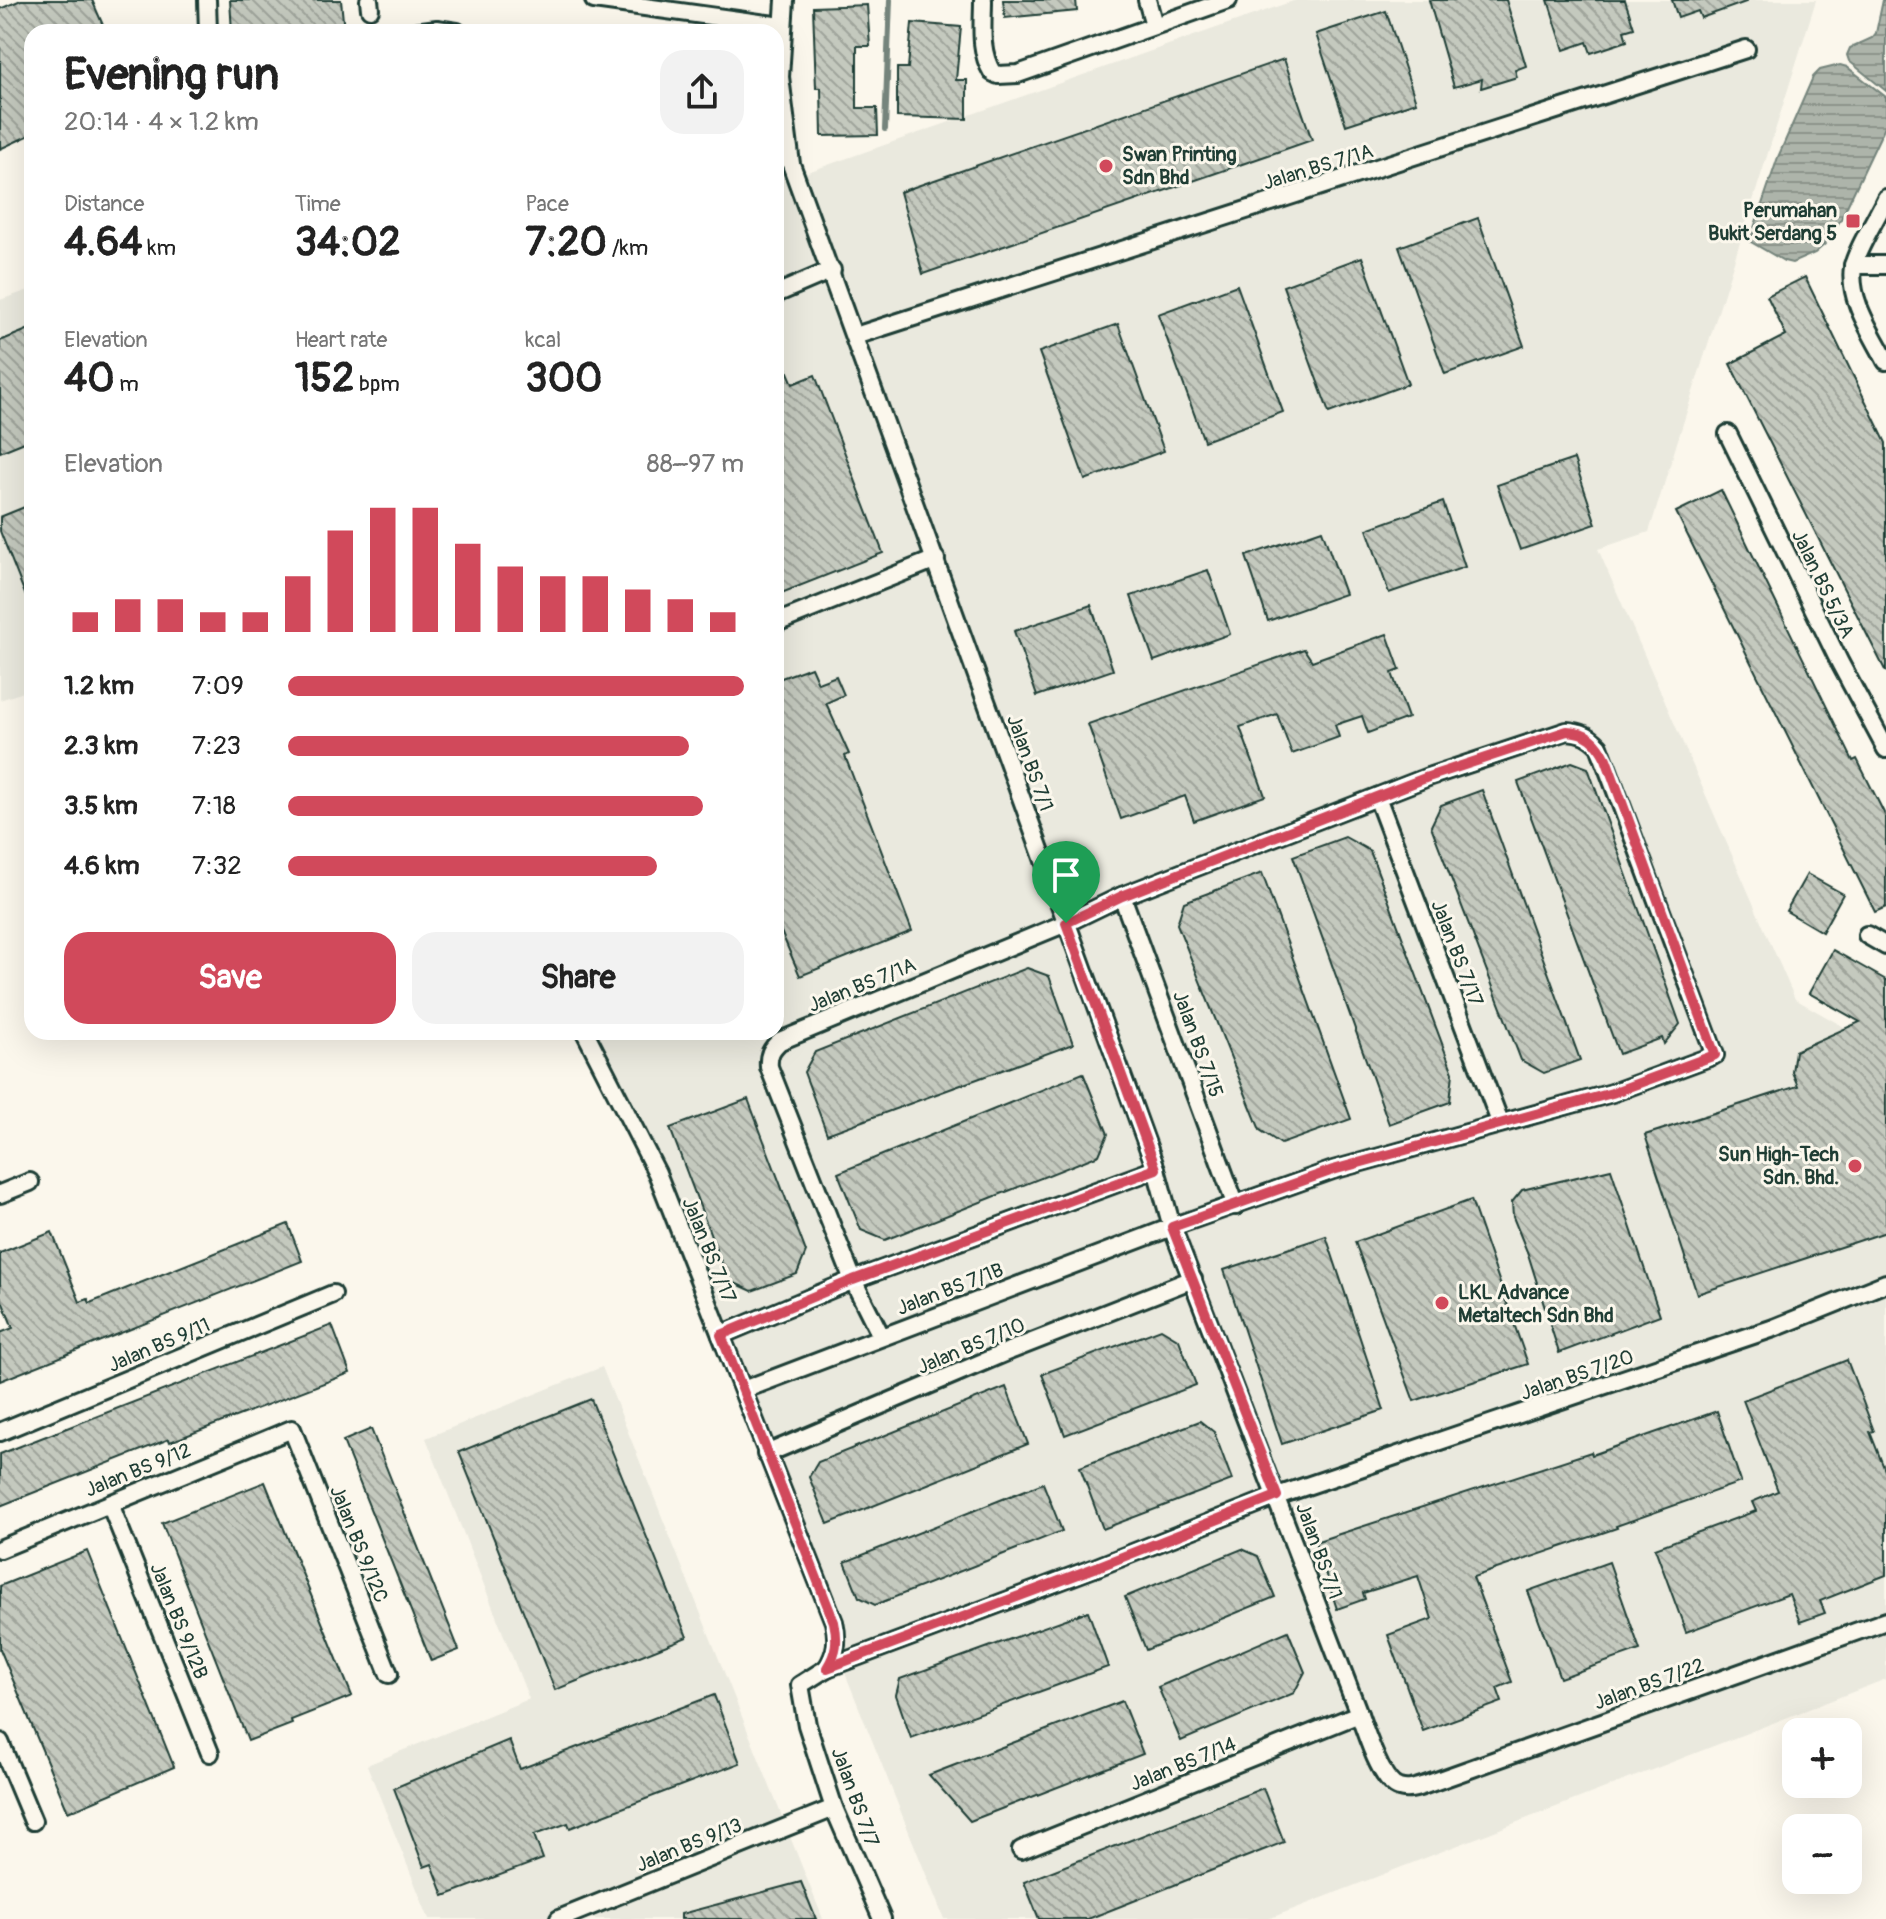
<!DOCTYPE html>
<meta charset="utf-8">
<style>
:root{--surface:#fff;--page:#f2f2f2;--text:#222;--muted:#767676;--accent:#d1495b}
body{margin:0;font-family:Pangolin,sans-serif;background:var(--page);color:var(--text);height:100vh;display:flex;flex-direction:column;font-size:30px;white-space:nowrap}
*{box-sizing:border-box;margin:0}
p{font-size:26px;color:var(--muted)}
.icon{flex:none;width:44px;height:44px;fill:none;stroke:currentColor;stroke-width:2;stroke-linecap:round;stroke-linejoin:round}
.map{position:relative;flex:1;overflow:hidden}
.side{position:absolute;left:24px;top:24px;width:760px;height:1016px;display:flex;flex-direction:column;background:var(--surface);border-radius:24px;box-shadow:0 8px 32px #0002}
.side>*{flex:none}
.fabs{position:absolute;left:1782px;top:1718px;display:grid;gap:16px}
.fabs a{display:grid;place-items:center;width:80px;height:80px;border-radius:16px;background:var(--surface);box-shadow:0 8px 32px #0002;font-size:40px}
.pin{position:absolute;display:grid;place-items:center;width:68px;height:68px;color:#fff;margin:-82px -34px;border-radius:50% 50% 50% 0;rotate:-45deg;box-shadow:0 0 8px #0007}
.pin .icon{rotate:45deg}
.round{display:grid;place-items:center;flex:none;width:84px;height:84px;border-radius:24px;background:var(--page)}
.summary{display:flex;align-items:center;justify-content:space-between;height:136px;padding:0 40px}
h1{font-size:44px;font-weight:700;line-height:60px}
.stats{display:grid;grid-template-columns:repeat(3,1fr);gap:12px;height:136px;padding:8px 40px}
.stats div{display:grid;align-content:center}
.stats b{font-size:40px;font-weight:700}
.stats small{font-size:22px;font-weight:400}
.stats p{font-size:22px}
.chart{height:224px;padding:16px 40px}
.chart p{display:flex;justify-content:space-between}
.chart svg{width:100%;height:144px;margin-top:8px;stroke:var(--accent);stroke-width:6}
.button{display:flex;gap:16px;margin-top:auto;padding:16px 40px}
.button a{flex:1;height:92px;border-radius:24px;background:var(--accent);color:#fff;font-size:32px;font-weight:700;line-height:92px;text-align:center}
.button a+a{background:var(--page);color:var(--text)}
ul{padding:0 40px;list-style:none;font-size:26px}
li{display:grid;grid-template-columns:128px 96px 1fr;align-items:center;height:60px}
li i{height:20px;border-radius:10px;background:var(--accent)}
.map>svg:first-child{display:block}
.built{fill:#eae9de}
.water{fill:url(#water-rules);stroke:#74847b;stroke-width:2}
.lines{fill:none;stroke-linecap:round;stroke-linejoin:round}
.stream{stroke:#74847b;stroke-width:6}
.building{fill:url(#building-back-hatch);stroke:#1f3d34;stroke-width:2}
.minor-casing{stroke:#1f3d34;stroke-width:22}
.minor{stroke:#fbf7ec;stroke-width:16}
.route-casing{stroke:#fff;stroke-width:16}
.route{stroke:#d1495b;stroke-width:10}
.poi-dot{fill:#d1495b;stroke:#fbf7ec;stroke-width:3}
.labels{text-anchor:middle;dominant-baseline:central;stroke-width:6;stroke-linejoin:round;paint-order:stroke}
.poi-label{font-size:20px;font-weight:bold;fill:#1f3d34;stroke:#fbf7ec;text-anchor:start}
.street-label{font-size:20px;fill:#1f3d34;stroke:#fbf7ec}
</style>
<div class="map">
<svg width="1886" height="1919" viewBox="0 0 1886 1919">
<defs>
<pattern id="water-rules" width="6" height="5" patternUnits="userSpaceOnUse" patternTransform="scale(2)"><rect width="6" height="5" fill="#adb4aa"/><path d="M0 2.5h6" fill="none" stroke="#8c948b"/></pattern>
<pattern id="building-back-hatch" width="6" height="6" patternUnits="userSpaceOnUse" patternTransform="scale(2)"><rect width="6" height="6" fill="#c4c9be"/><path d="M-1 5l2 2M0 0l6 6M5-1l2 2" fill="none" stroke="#9fa49b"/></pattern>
</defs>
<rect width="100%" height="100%" fill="#fbf7ec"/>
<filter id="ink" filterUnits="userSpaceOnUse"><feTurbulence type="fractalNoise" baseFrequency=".0125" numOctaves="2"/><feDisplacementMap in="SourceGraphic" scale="16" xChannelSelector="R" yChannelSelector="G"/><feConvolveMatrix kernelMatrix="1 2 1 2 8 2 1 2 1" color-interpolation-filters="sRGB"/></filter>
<g filter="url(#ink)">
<g class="built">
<path d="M1296,0H1816L1649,532L1598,549L1795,999L1886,1051V1679L1268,1919H944L587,1032H776V125L788,179Z"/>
<path d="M32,289V689L0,700V300Z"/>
<path d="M602,1367L823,1919H429L367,1765L529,1699L426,1438Z"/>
</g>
<g class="water">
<path d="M1883,0H1886V91L1849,61L1847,55L1850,48L1872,38L1876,33Z"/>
<path d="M1840,65L1847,67L1886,97V124L1841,219L1825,244L1815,253L1792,263L1784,261L1751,242L1753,231L1778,157L1813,77L1820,70Z"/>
</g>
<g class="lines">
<path class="stream" d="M885,129L890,0"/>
</g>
<g class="building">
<path d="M21,0H92L106,32H32V134L0,149V9Z"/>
<path d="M230,0H341L344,31L232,32Z"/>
<path d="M1003,0H1076L1077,11L1005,18Z"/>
<path d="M1429,0H1506L1526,66L1515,70L1517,77L1481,88L1482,79L1454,87Z"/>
<path d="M1548,0H1625L1634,28L1624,31L1627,41L1591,53L1587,42L1564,50Z"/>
<path d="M1672,0H1745L1746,2L1701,18L1698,11L1678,18Z"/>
<path d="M867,5L870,46H857V108H877L878,135L822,136L821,88H816L813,7Z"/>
<path d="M1386,11L1416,102L1346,125L1316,34Z"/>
<path d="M912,23L961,27L956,80H967V119L897,117V68H908Z"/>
<path d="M1284,59L1312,140L923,274L900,192Z"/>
<path d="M1478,218L1524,346L1445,374L1399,247Z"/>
<path d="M1362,257L1408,384L1329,413L1283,286Z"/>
<path d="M1805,277L1886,443V672L1730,364L1786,335L1767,296Z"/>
<path d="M1237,285L1283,412L1204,441L1158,314Z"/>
<path d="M1118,324L1164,451L1085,480L1039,352Z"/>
<path d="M32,328V439L0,452V341Z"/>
<path d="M776,344L793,384L815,375L883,553L779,594L776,585Z"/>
<path d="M1574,459L1596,524L1520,550L1497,485Z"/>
<path d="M1721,490L1853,761L1857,759L1886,817V907L1875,912L1676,512Z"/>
<path d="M1443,502L1465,567L1389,593L1367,529Z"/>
<path d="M32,504V609H31L0,531V517Z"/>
<path d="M1322,530L1345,594L1268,621L1246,556Z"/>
<path d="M1208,570L1230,634L1154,661L1131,596Z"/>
<path d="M1091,605L1113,670L1037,696L1014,631Z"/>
<path d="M1387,634L1400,670L1392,673L1408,718L1368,733L1362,716L1335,725L1339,737L1292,754L1277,714L1240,727L1265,796L1194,821L1185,796L1121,819L1088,724L1304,649L1312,661Z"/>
<path d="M811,667L818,683L836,676L844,695L826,703L849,754L845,756L912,931L800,976L776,920V680Z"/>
<path d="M1572,762L1588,768L1680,1024L1664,1044L1662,1038L1619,1054L1518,782Z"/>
<path d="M1482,790L1580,1060L1544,1073L1521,1060L1431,826L1441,805Z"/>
<path d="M1345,837L1370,851L1453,1073L1450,1102L1389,1124L1293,856Z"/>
<path d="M1262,873L1351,1119L1281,1144L1260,1130L1177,924L1184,902Z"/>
<path d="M1807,874L1843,894L1822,932L1786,911Z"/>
<path d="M1833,950L1886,980V1232L1697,1294L1645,1135L1798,1086L1792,1072L1795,1051L1860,1022L1809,993Z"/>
<path d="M1027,968L1049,976L1073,1044L827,1134L804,1072L815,1052Z"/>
<path d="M1083,1073L1108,1134L1099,1155L885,1240L861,1230L838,1173Z"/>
<path d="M748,1099L806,1252L797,1274L752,1291L728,1280L670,1128Z"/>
<path d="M1611,1169L1660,1315L1559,1353L1528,1254L1513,1217L1512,1202L1522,1190Z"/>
<path d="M1471,1200L1528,1364L1414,1401L1355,1242Z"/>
<path d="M288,1224L302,1261L0,1381V1333L13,1328L0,1296V1253L52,1232L80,1302L88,1299L90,1303Z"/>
<path d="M1326,1236L1384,1410L1282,1444L1224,1270Z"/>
<path d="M332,1325L350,1373L170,1442L169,1439L0,1506V1454Z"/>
<path d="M1161,1329L1179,1340L1196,1385L1065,1435L1042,1374Z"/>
<path d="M1847,1360L1874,1431L1870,1432L1886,1473V1575L1820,1601L1825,1613L1800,1622L1789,1594L1686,1632L1655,1548L1756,1511L1752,1502L1778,1491L1743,1400Z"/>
<path d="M1006,1387L1028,1444L828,1524L809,1477L818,1462Z"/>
<path d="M591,1399L687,1637L555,1690L459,1452Z"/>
<path d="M1717,1411L1741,1482L1616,1526L1617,1528L1473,1577L1512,1682L1497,1688L1502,1702L1423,1731L1388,1635L1432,1619L1418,1576L1363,1593L1365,1599L1337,1609L1315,1542L1591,1452L1592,1455Z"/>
<path d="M1200,1421L1214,1432L1232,1480L1103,1529L1080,1467Z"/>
<path d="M371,1429L459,1650L431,1661L343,1441Z"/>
<path d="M265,1482L352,1696L291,1720L292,1724L248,1741L162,1523Z"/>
<path d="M1043,1483L1062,1531L875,1605L859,1597L845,1562Z"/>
<path d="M1242,1549L1258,1556L1275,1597L1146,1650L1125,1597Z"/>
<path d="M87,1551L174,1767L68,1812L0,1649V1586Z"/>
<path d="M1609,1562L1640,1650L1560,1678L1528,1591Z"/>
<path d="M1088,1611L1108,1667L911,1738L896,1695L900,1679Z"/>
<path d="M1288,1631L1305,1672L1294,1693L1181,1741L1158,1687Z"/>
<path d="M714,1695L740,1763L570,1828L568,1823L534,1835L543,1859L444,1896L432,1864L424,1867L394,1788L509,1740L520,1769Z"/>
<path d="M1122,1701L1143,1754L970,1821L929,1775Z"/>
<path d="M1263,1788L1284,1842L1088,1919H1039L1024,1882Z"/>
<path d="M801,1882L816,1919H681V1914Z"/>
</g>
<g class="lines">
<defs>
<g id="minor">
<path d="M207,0L208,32"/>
<path d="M369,0L370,9"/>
<path d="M594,0L782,26"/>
<path d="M785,0L780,77L791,164L1156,1169L1172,1227L1359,1714C1366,1732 1381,1783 1399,1788C1408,1791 1416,1788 1425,1785L1886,1621"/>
<path d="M983,0C983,25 979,50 992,72L998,75L1018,74L1228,0"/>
<path d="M1147,0L1154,25"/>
<path d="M415,32L437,29L457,32"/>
<path d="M1886,198C1878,216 1856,250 1853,267C1848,300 1872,333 1886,361"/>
<path d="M1853,265H1886"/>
<path d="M776,294L832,270"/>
<path d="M855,336L1746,49"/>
<path d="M1728,434L1840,663L1886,749"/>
<path d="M776,623L936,559"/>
<path d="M1377,797L1500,1122"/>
<path d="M1122,896L1236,1206"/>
<path d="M1867,935L1886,946"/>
<path d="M585,1032L657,1173L834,1622C838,1640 837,1652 827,1668"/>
<path d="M0,1194L30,1182"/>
<path d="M721,1335L853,1280L1156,1169"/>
<path d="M743,1390L1172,1227L1333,1170L1612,1093L1715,1055L1599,746C1589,736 1582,732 1567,731L1428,777L1271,838L1122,896L1066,923L780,1041C771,1049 768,1055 769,1067L853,1280L881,1336"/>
<path d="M0,1432L333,1294"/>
<path d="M766,1454L1009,1351L1193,1279"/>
<path d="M110,1504L210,1753"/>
<path d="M0,1549L292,1429L389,1674"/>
<path d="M0,1742L33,1821"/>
<path d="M1021,1850L1359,1714"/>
<path d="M559,1919L834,1808"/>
<path d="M882,1919L834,1808L807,1725L800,1685L827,1668L1097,1567L1277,1496L1774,1328L1886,1283"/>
</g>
</defs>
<use href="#minor" class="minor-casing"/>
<use href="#minor" class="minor"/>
</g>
</g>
<g class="lines" filter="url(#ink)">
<defs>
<path id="route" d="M1567,731C1588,732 1597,741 1606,759L1715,1055L1612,1093L1333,1170L1172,1227L1277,1496L1097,1567L827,1668C837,1652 838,1640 834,1622L721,1335L853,1280L1156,1169L1066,923L1122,896L1428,777Z"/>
</defs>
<use href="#route" class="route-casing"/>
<use href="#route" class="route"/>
</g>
<g class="poi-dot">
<circle cx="1106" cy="166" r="8"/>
<rect x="1845" y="213" width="16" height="16" rx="4"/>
<circle cx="1855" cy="1166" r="8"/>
<circle cx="1442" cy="1303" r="8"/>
</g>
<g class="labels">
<g class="poi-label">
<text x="1122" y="154">Swan Printing<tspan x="1122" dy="23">Sdn Bhd</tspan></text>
<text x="1837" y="210" text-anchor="end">Perumahan<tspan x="1837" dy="23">Bukit Serdang 5</tspan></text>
<text x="1839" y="1154" text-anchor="end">Sun High-Tech<tspan x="1839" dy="23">Sdn. Bhd.</tspan></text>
<text x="1458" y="1292">LKL Advance<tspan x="1458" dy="23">Metaltech Sdn Bhd</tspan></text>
</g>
<g class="street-label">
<text transform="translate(1318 167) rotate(-17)">Jalan BS 7/1A</text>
<text transform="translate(1823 584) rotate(64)">Jalan BS 5/3A</text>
<text transform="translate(1030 763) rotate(70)">Jalan BS 7/1</text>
<text transform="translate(1457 953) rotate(69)">Jalan BS 7/17</text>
<text transform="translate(862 985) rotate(-22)">Jalan BS 7/1A</text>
<text transform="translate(1198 1044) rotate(70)">Jalan BS 7/15</text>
<text transform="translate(709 1250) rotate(68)">Jalan BS 7/17</text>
<text transform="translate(950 1289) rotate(-21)">Jalan BS 7/1B</text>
<text transform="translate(159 1345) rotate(-23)">Jalan BS 9/11</text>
<text transform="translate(971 1346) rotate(-23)">Jalan BS 7/10</text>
<text transform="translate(1577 1375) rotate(-19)">Jalan BS 7/20</text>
<text transform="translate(138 1470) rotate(-22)">Jalan BS 9/12</text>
<text transform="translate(359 1544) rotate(68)">Jalan BS 9/12C</text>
<text transform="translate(1319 1551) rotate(70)">Jalan BS 7/1</text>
<text transform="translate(179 1621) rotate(68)">Jalan BS 9/12B</text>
<text transform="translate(1649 1684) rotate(-20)">Jalan BS 7/22</text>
<text transform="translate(1183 1764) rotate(-22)">Jalan BS 7/14</text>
<text transform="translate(855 1797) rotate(70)">Jalan BS 7/7</text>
<text transform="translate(689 1845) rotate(-22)">Jalan BS 9/13</text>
</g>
</g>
</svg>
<div class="fabs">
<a>+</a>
<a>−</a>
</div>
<div class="pin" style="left:1066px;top:923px;background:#1e9e55"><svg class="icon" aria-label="arrive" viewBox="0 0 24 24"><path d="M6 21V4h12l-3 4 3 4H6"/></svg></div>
<section class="side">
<div class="summary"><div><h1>Evening run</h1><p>20:14 · 4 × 1.2 km</p></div><a class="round"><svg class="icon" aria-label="share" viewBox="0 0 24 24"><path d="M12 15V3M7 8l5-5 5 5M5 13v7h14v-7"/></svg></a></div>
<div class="stats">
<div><p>Distance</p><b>4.64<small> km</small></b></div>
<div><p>Time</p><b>34:02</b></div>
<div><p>Pace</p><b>7:20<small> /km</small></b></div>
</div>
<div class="stats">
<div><p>Elevation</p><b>40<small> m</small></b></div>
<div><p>Heart rate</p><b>152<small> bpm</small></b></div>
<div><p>kcal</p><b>300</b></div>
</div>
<div class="chart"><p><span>Elevation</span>88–97 m</p>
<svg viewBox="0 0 160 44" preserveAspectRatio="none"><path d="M5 44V38M15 44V34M25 44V34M35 44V38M45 44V38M55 44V27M65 44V13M75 44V6M85 44V6M95 44V17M105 44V24M115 44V27M125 44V27M135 44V31M145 44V34M155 44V38"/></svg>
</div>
<ul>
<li><b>1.2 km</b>7:09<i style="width:100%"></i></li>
<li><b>2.3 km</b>7:23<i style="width:88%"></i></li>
<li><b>3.5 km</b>7:18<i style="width:91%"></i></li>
<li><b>4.6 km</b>7:32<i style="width:81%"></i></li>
</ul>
<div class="button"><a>Save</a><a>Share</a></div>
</section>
</div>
